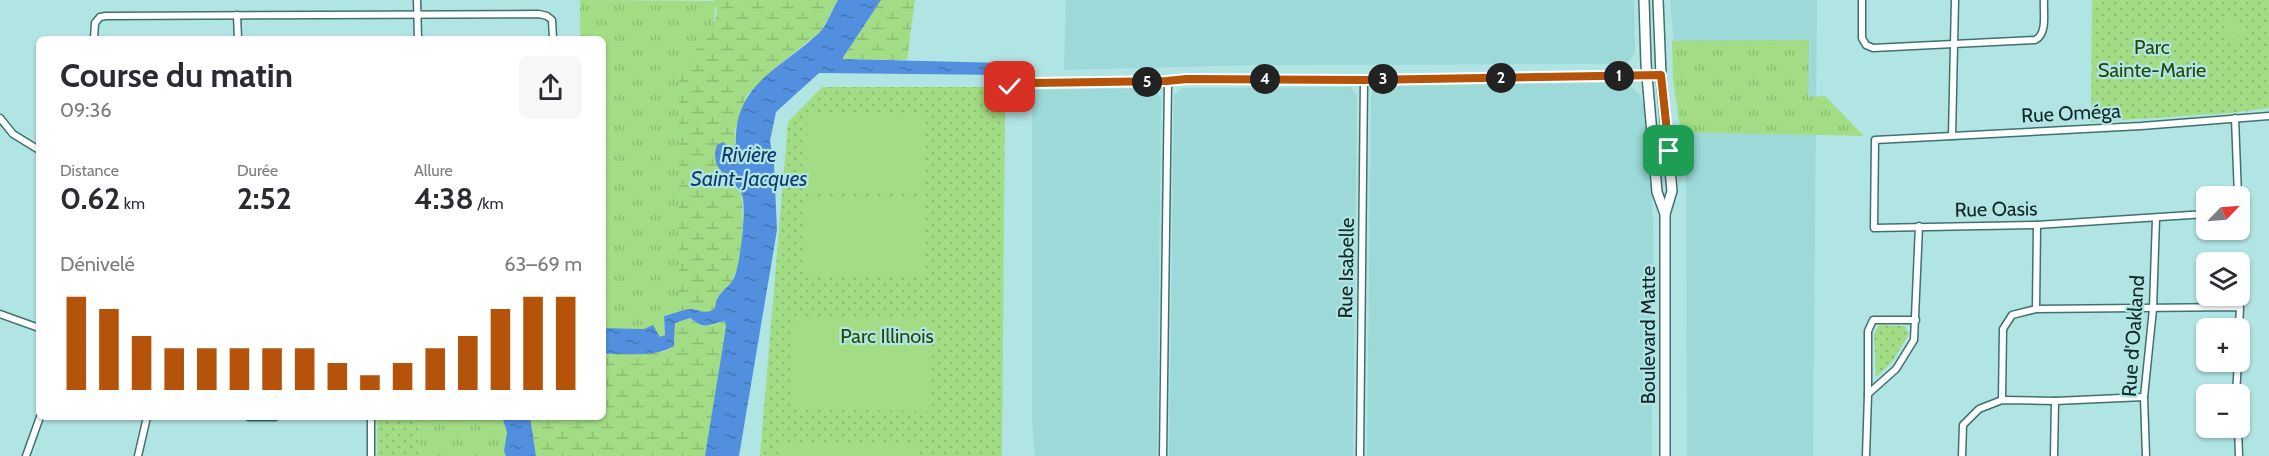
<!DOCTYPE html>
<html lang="fr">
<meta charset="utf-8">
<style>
:root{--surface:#fff;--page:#f7f7f7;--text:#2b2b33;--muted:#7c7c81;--accent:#b45309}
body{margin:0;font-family:Cabin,sans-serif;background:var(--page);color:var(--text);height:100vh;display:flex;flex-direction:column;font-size:22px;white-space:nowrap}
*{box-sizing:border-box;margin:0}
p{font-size:20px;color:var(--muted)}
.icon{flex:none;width:33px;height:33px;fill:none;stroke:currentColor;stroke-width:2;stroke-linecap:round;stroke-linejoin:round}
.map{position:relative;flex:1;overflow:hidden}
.drawer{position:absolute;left:36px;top:36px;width:570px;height:384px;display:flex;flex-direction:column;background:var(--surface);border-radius:9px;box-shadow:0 2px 4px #0004}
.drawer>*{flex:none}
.needle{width:39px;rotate:65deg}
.controls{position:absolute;left:2196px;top:186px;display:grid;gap:12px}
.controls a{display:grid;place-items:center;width:54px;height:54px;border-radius:9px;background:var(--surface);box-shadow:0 2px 4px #0004;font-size:30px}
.pin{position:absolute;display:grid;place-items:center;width:51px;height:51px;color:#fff;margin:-26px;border-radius:12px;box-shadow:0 3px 9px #0006}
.km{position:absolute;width:30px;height:30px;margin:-15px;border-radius:50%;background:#222;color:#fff;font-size:16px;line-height:30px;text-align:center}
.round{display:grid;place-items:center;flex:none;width:63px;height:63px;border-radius:9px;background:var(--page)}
.head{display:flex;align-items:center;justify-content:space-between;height:102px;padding:0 24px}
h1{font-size:33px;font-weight:800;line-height:45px}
.stats{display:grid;grid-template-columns:repeat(3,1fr);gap:9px;height:102px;padding:6px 24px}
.stats div{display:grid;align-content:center}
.stats b{font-size:30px;font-weight:800}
.stats small{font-size:16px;font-weight:400}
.stats p{font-size:16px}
.chart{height:168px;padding:12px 24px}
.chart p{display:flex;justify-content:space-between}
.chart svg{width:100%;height:108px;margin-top:6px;stroke:var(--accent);stroke-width:6}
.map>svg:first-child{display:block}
.built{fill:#9cd9d8}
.grass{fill:url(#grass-tufts)}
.wetland{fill:url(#wetland-marsh)}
.park{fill:url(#park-dots)}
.pitch{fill:#a2dc84}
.water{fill:url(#water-ripples)}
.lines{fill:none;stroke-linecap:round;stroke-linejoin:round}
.street-casing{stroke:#407171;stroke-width:9}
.secondary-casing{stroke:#407171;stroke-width:12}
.street{stroke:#fff;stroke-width:6}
.secondary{stroke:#fff;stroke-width:9}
.route-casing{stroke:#fff;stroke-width:12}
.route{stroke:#b45309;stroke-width:8}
.labels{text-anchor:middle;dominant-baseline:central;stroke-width:4.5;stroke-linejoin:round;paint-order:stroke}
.park-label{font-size:20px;fill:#234807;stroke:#b1e5e4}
.street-label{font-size:20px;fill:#132828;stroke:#b1e5e4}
.water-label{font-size:21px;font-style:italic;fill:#113b6e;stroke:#b1e5e4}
</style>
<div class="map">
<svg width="2269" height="456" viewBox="0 0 2269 456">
<defs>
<pattern id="grass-tufts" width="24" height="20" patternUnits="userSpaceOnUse" patternTransform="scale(1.5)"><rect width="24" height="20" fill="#a2dc84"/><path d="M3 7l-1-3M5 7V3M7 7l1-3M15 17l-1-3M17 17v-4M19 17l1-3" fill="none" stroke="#8bbd72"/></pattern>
<pattern id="wetland-marsh" width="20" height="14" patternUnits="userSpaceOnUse" patternTransform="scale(1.5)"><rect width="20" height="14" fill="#a2dc84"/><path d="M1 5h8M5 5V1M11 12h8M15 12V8" fill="none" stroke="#8bbd72"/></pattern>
<pattern id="park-dots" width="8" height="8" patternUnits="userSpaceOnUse" patternTransform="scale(1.5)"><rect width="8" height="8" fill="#a2dc84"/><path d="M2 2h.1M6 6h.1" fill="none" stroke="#8bbd72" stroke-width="1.8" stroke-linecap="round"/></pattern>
<pattern id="water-ripples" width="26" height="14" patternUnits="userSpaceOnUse" patternTransform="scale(1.5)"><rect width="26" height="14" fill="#528fdf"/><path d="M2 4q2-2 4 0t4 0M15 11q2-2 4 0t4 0" fill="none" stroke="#4375b5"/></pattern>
</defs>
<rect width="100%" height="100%" fill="#b1e5e4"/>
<g class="built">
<path d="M1066,0H1634L1635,53L1628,63L1609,64L1258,65L1064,70Z"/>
<path d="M1670,0H1817L1813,456H1687L1686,179Z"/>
<path d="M1607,83L1608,86L1630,85L1639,94L1646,110L1651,160L1653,224L1652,456H1367L1371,98L1373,90L1382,86Z"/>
<path d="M1350,87L1357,96L1353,456H1169L1174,95L1183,88Z"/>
<path d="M1149,88L1155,89L1161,98L1157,456H1035L1032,420V90Z"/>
</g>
<g class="grass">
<path d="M580,0L716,1L713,28L679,82V312L664,316L665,335L660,338L644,329L603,328V39H580Z"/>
<path d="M1809,40L1808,97L1825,96L1864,136L1681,132L1673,81L1672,41Z"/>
<path d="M419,417H502L507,432L504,451L506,456H418Z"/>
</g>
<g class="wetland">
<path d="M714,0H838L821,31L774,69L747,95L735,130L736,144L719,168L742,195C743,221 744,252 734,277C729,291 717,290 715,308C706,316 700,309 690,309C686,310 683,311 679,312V82C681,76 683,69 686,64C697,45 725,24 714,0Z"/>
<path d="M881,0H915L907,60L842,59Z"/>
<path d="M690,318C706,331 707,325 725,321L727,327L705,456H536L530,417H603V354L663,352L674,346L675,323Z"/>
</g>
<g class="park">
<path d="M2092,0H2269V108L2231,113L2091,122Z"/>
<path d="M822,87H993L1005,100L1002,456H760L788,122Z"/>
<path d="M1879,325L1905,326L1909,334L1892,362L1876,377L1874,334Z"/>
<path d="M377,417H419L418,456H377Z"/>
</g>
<g class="pitch">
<path d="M2228,19L2248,30L2241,43L2222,32Z"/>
<path d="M807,114L926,116L925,193L806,191Z"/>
<path d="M806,197L925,198L924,275L805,274Z"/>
<path d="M794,316L929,318L928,411L792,409Z"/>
<path d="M780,444L916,446V456H780Z"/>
</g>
<g class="water">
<path d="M838,0H881L842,59L1006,63L1005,75L819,73L776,112L770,141L774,165L777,230L739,456H705L726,327L725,321C707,324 707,331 690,318L675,323L674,346C654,358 626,353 603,354V328L644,329L653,325L660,337L665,335L664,316C672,314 682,310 690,309C700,309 706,316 715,308C717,291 727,291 734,278C740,266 747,208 742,195C734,175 708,173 717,145L723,142L731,148L736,144C734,83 781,69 819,33C827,25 832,10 838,0Z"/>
<path d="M502,417H530L536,456H506L504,451L507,432Z"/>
</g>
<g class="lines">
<defs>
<g id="street">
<path d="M417,0L418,39"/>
<path d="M1862,0V38L1866,45L1873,48L2035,40C2048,34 2043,12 2044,0"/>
<path d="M237,15L238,39"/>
<path d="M94,39L95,23L100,17L106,16L539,14L547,16L552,20L553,39"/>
<path d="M1010,87L1033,83L1168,81L1187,79L1364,80L1661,75"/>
<path d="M0,118L13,134L39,150"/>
<path d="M2235,118L2238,196"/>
<path d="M1952,136L1955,0"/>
<path d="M2206,214L2037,225L1874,228L1875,140L2141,126L2269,116"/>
<path d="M2036,309L2037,225"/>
<path d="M0,314L39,328"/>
<path d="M1868,394V331L1873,320H1916"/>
<path d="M2236,394L2238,362"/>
<path d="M2002,400L2003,329L2012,315L2036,309L2240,307L2239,328"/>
<path d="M249,417H275"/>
<path d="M371,417V456"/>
<path d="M2238,428L2239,456"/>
<path d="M26,456L40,417"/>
<path d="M138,456L147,417"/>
<path d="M1163,456L1168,81"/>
<path d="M1360,456L1364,80"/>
<path d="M1866,456L1868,394L1896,369L1914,340L1919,226"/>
<path d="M1962,456L1963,425L1979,409L2002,400L2055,401L2144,397"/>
<path d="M2054,456L2055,401"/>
<path d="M2146,456L2144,397L2153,309L2156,218"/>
</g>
<g id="secondary">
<path d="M1644,0L1646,64L1657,192L1665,214"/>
<path d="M1658,0L1661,75L1672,191L1665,214V456"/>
</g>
</defs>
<use href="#street" class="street-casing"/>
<use href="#secondary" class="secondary-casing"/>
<use href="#street" class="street"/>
<use href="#secondary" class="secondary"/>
</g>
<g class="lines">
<defs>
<path id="route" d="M1010,87L1033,83L1167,81L1187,79L1365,80L1661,75L1669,151"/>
</defs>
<use href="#route" class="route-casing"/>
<use href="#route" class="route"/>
</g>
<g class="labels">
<g class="park-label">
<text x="2152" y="47">Parc<tspan x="2152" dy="23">Sainte-Marie</tspan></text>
<text x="887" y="336">Parc Illinois</text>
</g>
<g class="street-label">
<text transform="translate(2071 113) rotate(-3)">Rue Oméga</text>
<text transform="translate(1996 209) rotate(-1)">Rue Oasis</text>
<text transform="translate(1346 268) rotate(-89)">Rue Isabelle</text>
<text transform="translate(1648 335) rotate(-90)">Boulevard Matte</text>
<text transform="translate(2133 336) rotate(-86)">Rue d'Oakland</text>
</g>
<g class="water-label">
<text x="749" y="154">Rivière<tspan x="749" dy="24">Saint-Jacques</tspan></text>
</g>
</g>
</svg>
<div class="controls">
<a><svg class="needle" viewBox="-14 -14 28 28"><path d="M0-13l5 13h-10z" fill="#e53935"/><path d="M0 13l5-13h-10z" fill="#7c7c81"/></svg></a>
<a><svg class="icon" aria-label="layers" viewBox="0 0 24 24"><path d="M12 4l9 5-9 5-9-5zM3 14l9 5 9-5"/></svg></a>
<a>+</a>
<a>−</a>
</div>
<div class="pin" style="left:1669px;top:151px;background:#1e9e55"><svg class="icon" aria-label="arrive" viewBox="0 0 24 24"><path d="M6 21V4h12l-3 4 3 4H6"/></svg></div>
<div class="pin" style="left:1010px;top:87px;background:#d93025"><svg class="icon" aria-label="check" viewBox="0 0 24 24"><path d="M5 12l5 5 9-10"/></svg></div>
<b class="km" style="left:1619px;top:76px">1</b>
<b class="km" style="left:1501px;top:78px">2</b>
<b class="km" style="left:1383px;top:79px">3</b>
<b class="km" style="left:1265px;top:79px">4</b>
<b class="km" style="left:1147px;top:82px">5</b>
<section class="drawer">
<div class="head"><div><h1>Course du matin</h1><p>09:36</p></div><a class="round"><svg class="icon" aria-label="share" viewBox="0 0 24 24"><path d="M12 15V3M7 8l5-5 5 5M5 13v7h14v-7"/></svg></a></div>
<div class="stats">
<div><p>Distance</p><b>0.62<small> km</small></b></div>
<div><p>Durée</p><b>2:52</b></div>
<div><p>Allure</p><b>4:38<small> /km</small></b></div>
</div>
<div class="chart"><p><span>Dénivelé</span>63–69 m</p>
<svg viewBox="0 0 160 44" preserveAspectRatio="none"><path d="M5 44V6M15 44V11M25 44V22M35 44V27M45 44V27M55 44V27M65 44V27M75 44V27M85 44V33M95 44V38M105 44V33M115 44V27M125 44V22M135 44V11M145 44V6M155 44V6"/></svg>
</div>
</section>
</div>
